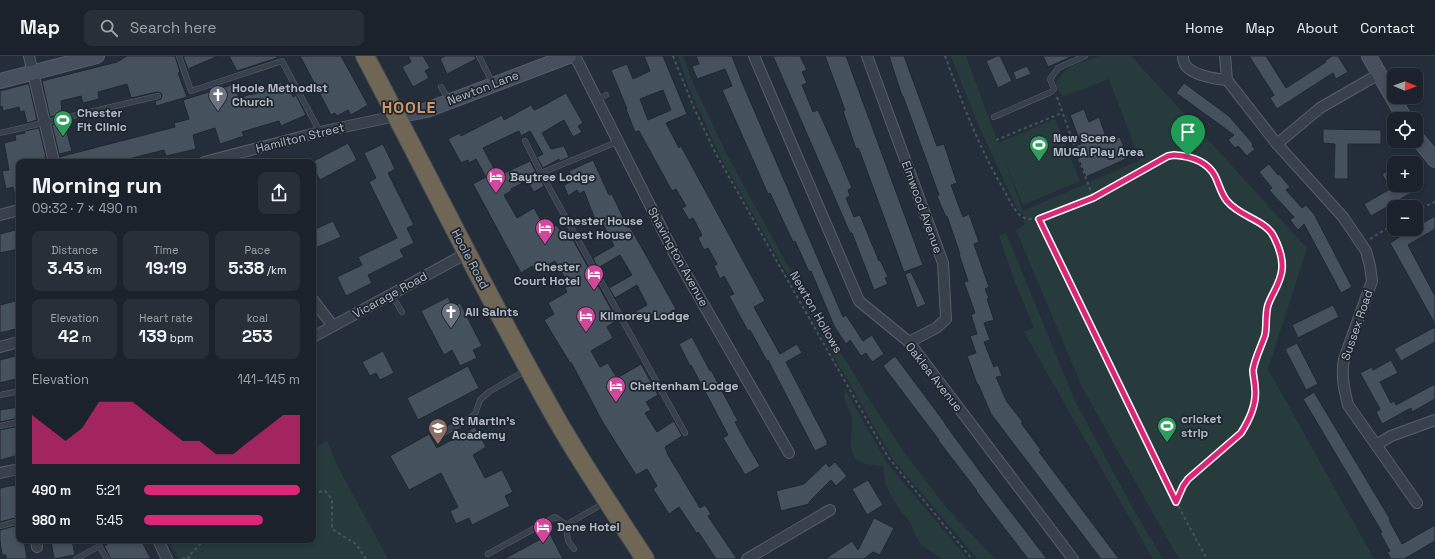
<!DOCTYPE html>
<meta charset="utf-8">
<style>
:root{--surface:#1b222c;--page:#282f38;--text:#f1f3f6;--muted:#a0a4a9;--line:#393f48;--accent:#db2777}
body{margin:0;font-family:"Space Grotesk",sans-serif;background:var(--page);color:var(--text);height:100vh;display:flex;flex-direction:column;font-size:15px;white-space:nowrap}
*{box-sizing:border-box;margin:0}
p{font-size:13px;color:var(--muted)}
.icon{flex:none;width:22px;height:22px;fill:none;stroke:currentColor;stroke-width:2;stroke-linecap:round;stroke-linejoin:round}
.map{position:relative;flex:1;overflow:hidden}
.side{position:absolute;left:16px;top:103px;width:300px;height:384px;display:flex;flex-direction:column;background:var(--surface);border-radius:8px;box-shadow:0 2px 6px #0003,0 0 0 1px var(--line)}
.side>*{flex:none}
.needle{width:26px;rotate:91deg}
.tools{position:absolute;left:1387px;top:12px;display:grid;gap:8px}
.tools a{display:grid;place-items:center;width:36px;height:36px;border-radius:8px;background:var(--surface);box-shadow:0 2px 6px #0003,0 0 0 1px var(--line);font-size:20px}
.pin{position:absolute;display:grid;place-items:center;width:34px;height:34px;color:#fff;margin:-41px -17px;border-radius:50% 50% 50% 0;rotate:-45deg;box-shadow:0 0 4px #0007}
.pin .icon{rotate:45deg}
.round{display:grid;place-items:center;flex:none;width:42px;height:42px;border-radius:8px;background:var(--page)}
.head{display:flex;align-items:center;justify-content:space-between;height:68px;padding:0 16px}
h1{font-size:22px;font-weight:600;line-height:30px}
.metrics{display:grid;grid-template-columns:repeat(3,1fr);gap:6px;height:68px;padding:4px 16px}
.metrics div{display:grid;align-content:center;border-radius:8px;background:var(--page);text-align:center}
.metrics b{font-size:17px;font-weight:600}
.metrics small{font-size:11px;font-weight:400}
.metrics p{font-size:11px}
.chart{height:112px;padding:8px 16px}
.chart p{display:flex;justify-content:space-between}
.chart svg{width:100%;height:72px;margin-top:4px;fill:var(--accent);opacity:.7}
ul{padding:0 16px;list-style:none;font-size:13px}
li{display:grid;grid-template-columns:64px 48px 1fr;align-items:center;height:30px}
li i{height:10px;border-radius:5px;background:var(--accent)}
header{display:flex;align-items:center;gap:24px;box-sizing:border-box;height:56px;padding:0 20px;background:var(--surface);border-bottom:1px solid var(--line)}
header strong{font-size:19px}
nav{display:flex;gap:22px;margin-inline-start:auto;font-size:14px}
.search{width:280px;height:36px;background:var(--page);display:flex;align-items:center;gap:10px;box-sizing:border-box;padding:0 14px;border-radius:8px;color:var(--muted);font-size:15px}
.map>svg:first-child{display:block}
.green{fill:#273b3c}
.building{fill:#46515e;stroke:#1f2731;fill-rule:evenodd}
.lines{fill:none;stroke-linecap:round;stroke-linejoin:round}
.lane-casing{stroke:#565e69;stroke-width:6}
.street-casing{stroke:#565e69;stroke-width:12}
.secondary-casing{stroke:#565e69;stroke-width:16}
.highway-casing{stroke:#434b55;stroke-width:20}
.path{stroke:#445659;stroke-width:2;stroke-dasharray:3 3;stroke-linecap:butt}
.lane{stroke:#38404b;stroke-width:5}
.street{stroke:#38404b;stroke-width:10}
.secondary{stroke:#464f5d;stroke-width:14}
.highway{stroke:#706656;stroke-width:18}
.route-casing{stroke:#fff;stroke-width:8}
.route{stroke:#db2777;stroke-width:5}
.labels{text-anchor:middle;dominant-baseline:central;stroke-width:3.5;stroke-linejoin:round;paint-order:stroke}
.poi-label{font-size:12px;font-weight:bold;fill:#b4bbc6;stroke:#1d252f;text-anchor:start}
.street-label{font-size:12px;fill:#b4bbc6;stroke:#1d252f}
.district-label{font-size:16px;font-weight:bold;letter-spacing:1px;fill:#cd9468;stroke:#1d252f}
</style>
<header>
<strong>Map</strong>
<div class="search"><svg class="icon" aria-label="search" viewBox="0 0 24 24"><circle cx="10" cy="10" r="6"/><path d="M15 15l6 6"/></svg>Search here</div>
<nav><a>Home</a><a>Map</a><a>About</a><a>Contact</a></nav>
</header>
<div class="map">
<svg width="1435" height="503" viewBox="0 0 1435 503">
<rect width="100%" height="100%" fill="#242e3a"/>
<g class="green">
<path d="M678,0H683L693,27L727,99L784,203L874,351L907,400L945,450L995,503H977L892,402L722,104L689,32Z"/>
<path d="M951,0H966L998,87L1055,63L1080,125L1023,149L1005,106L1023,155L1140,104L1109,23L1065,40L1062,39L1055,31L1057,25L1064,16L1071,10L1099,0H1131L1307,192L1268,313L1374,503H1179L1082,331L1016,174L1024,169V159L1017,153L974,59Z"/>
<path d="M1006,177L1075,345L1132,451L1163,503H1153L1024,276L1034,272L1015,226L999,180Z"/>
<path d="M845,333L887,407L968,503H943L921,489L914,476L910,466L896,448L885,428L883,410L866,408L856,404C847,388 853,380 852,363C851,353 841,343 845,333Z"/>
<path d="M327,385L339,413L388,503H179L168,484H313V393Z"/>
</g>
<g class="building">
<path d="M127,0H175L180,16L178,17L187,41L156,50L155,45L161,43L162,39L161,37L157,36L131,42L127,28L98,36L99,43L83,47L81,40L61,45L62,58L50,61L42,25L117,6Z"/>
<path d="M183,0H218L188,13Z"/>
<path d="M229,0H277V2L237,15Z"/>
<path d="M300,0H341L368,49L351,59L348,54L337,60L335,57L331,59Z"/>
<path d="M408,0H423L430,12L425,15L429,22L413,31L402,11L411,6Z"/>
<path d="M445,0H475L476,3L447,18L440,3Z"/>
<path d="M644,0H663L687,58L666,67L679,92L681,90L765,245L754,251L780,298L797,288L802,297L786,306L827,385V389L815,395L768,304L767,305L750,274L748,275L729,240L734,238L724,220L720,223L714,210L717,208L708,192L704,194L698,182L702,179L693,162L689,164L682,152L686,150L676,133L672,135L639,75L635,76L626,53H627L611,14L627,8L633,23L650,15ZM663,34L671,54L648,64L640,43Z"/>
<path d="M696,0H732L742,26L843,261L846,259L863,285L872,279L884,298L872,306L866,297L861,300L850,284L846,288L834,270L811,215L809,216L795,185L793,186L770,137L768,138L722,34L732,30L725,13L697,23L692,10L699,8Z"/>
<path d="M773,0H800L807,14L802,16L807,27L802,29L813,56L818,54L839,101L852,132L848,134L850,140L846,142L854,161L860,159L879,205L880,204L888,221L885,222L888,228L874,234L852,177H850Z"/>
<path d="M825,0H846L923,209L904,216L860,96L858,92L856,93L843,55L845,54Z"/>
<path d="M889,0H904L937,90L944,88L957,127L951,129L963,161L969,158L979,186L974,188L989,231L985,233L989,242L987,243L994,264L984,267L990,284L984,286L994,311L998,309L1002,320L996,321L1007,346L1023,366L1021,367L1041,394L1039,396L1119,503H1101L991,358L978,328H977L967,300L976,297L970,280L977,278L971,259L975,257L964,226L968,225L959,198H960L947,160L946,161L937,140L939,139L903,40H902Z"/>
<path d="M997,0H1000L1012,25L998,32L986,5Z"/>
<path d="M1043,0H1073L1048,11Z"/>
<path d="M1249,0H1266L1286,32L1326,6L1325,5L1332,0H1338L1348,16L1336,23L1333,17L1277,53L1270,42L1274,39Z"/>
<path d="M1027,10L1031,18L1016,24L1013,16Z"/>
<path d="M281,26L283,30L287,28L293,41L296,39L306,59L281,70L279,65L242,76L244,80L220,88L215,72L193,79L196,93L166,100L164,94L117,106H60L59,101L175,71L174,67L189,63L183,44L234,28L239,42L251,38V39Z"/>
<path d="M1184,27L1229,60L1253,88L1252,90L1255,93L1247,100L1238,90L1235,92L1228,84L1234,79L1176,37Z"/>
<path d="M27,28H29L37,64L27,67L24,55L20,56L19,51L3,55L2,50L0,51V35Z"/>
<path d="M566,37L583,67L578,70L582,76L573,81L564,64L542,77L551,93L564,90L569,101L560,105L559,103L543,112L537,101L543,98L530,75L521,80L519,75L483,92L498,120L530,105L544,130L534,136L527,125L511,133V135L504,139L517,162L534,152L547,175L557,169L565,183L571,180L617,264L607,271L613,282L591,295L600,311L608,307L617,322L641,308L658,339L646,346L651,354L645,357L657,376L674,365L682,380L665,391L668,399L700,452L705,449L711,458L708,460L737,503H716L701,480L698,476L697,478L679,451L669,458L653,433L657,430L647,413L636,419L602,365L571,306L570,307L544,264L554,258L548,247L567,236L565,232L569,229L555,205L535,216L532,210L521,217L473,128L486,121L476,103L469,107L468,104L461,107L448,83L460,77L461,80L502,59L504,64L531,49L534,54L539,52Z"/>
<path d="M1084,53L1089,66L1099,61L1108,86L1120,81L1128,102L1086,121L1074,90L1081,88L1070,59Z"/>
<path d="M64,66L72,95L59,98L52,69Z"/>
<path d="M39,72L46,101L44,102L46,106H19V139L15,140L13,131L6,133L2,115L9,114L4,87L16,84L15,79L25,77L24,75Z"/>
<path d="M1323,73L1381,74V88H1348V123H1334L1335,88L1323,87Z"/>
<path d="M348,87L357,104L320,124L313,112V106H312Z"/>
<path d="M383,88L395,113L388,117L414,169L407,172L414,187L400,194L404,201L368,219L372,227L346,240L337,221L362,209L358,201L397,182L369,126L376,122L364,97Z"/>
<path d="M593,104L609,139L612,138L628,172L630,171L647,201L676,253L657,264L653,258L638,266L633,257L647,249L637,229L615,242L609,232L632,219L620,199L598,212L593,202L614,190L603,168L598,171L584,135L579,138L577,134L568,140L564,129L573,125L569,115Z"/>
<path d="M1269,108L1278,119L1279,118L1290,131L1286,134L1302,152L1306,149L1314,158L1352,231L1341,237L1304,168L1298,174L1290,164L1294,161L1269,134L1272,132L1259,116Z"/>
<path d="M1394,111V129H1425L1371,160L1364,148L1390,133L1382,118Z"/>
<path d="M1435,160V173L1408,189L1435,240V268L1390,187L1412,173H1416V171Z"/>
<path d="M333,165L341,181L313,193V174Z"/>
<path d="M19,173V193L0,197V178Z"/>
<path d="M911,216L926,248L917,252L905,218Z"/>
<path d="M448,241L453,251L460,247L482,290L473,294L477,302L460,310L452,294L444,299L421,255Z"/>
<path d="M19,244V272L0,277V249Z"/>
<path d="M1333,249L1339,261L1298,282L1292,269Z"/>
<path d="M1435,271V286L1401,305L1394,293Z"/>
<path d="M692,281L710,315L711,314L738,365L735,366L747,388L760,410L745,419L723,382L728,379L691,309L690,310L679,288Z"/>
<path d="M1297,287L1318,328L1306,334L1285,293Z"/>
<path d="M383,295L394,317L380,324L376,317L370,320L362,306Z"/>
<path d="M19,299V322L0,327V304Z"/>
<path d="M895,300L945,367V368L981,417L1047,503H1028L976,435H977L938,384H939L883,310Z"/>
<path d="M1391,304L1398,317L1380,326L1391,347L1394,345L1396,349L1435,328V343L1412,356L1411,352L1382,368L1376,356L1380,353L1360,317L1372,311L1373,314Z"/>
<path d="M468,310L479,332L418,364L407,342Z"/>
<path d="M1314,336L1390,463L1389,464L1402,488L1435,469V485L1404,503H1391L1387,496L1390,495L1380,477L1382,476L1303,343Z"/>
<path d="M19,351V362L0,366V354Z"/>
<path d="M19,370V399L0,404V374Z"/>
<path d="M475,371L486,391L473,399L485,422L502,414L513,436L505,440L510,450L472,469L469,462L456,468L450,455L458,451L441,417L409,434L390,400L429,378L437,392Z"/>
<path d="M835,406L847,420L836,430L831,424L809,446V448L781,455L776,435L804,428L826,407L829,411Z"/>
<path d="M868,424L883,449L867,459L852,433Z"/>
<path d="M15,429L19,450V461L0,466V432Z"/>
<path d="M874,462L894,472L880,499L873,496L864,503H825L852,485L858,494Z"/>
<path d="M19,469V484H24L27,503H6V499H2L0,485V474Z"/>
<path d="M550,478L563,503H504Z"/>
<path d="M51,484H72L75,499L54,503Z"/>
<path d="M115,484H141L151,503H111L104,490Z"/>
</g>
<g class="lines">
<defs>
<g id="lane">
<path d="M179,0L191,35L282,5L320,76"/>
<path d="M479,0L493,28"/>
<path d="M441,31L449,44"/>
<path d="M597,44L606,39"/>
<path d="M994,61L1051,36L1054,33L1050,23L1058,12L1085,0"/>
<path d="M0,77L158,40"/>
<path d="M525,85L541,117"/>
<path d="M617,86L541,117L685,377"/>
<path d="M391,238L402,256"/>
<path d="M0,339L19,335"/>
<path d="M0,370L19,366"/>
<path d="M441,378L467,364L475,358L480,344L489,336L526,314"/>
<path d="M0,470L19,465"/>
<path d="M574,493L568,485L566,469L604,447"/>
<path d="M488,498L555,461L566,469"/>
<path d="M76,503L99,490L107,503"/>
</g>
<g id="street">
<path d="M29,0L54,106"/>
<path d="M575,0L675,199L789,397"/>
<path d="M754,0L859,245L909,286L1073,503"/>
<path d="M867,0L943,207L946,263L936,272L909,286"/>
<path d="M1183,0C1183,2 1183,4 1184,6C1188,19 1216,23 1227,24"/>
<path d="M1225,0L1227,24L1277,88L1343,161L1366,195L1370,210L1372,225L1344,303C1341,320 1344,333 1348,349L1417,447"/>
<path d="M1277,88L1320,52L1379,18"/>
<path d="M204,106L320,76L396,60"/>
<path d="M0,159L19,154"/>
<path d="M313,244L333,270"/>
<path d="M313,281L467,197"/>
<path d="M0,291L19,286"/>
<path d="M1376,389L1391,380L1435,364"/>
<path d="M0,417L19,413"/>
<path d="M36,484L37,491"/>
<path d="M158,484L167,503"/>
<path d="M747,503L830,454"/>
</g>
<g id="secondary">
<path d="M1369,0L1405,63"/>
<path d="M0,25L97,0"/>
<path d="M396,60L427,54L569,0"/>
<path d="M1416,81L1435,104"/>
</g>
<path id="highway" d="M365,0C425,113 481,228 543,339C574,396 610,449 645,503"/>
</defs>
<use href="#lane" class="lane-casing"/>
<use href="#street" class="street-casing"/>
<use href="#secondary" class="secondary-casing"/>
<use href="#highway" class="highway-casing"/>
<g class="path">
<path d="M673,0L694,52L716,98L888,401L972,503"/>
<path d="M945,0C962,46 979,92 1004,134C1009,143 1013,153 1021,160C1026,164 1033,163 1039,163L1176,446L1207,503"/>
<path d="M1057,41L1093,142"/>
<path d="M996,84L1062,57"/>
<path d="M1416,154L1435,146"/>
<path d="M1039,163L1093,142L1168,100C1186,96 1206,104 1215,120C1219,128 1221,135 1225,142C1237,162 1265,161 1274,181C1279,191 1283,202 1282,213C1281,228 1272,237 1268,249C1265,259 1267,270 1265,279C1261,291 1255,302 1253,314C1253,320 1255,326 1255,332C1257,348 1250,363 1241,377L1188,423L1183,430L1176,446"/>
<path d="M1370,183L1394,168"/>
<path d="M313,437L325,435L332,443V473L356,488L366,503"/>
<path d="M182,503L188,501L193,503"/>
<path d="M189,503L188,501L204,484"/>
</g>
<use href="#lane" class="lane"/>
<use href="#street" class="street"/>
<use href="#secondary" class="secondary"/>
<use href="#highway" class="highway"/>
</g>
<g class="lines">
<defs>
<path id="route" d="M1174,99C1190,100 1207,105 1215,120C1219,128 1221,138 1227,145C1240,161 1266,164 1274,181C1279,191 1283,202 1282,213C1281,227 1272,237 1268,249C1265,259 1267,270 1265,279C1261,291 1255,302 1253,314C1253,320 1255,326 1255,332C1257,348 1250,363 1241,377L1188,423L1183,430L1176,446L1039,163L1093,142L1168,100Z"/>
</defs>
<use href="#route" class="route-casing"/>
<use href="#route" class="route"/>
</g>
<defs>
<symbol id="church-pin" viewBox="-11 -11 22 30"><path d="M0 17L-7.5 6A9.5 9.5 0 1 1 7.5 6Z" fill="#6b7280" stroke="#1d252f"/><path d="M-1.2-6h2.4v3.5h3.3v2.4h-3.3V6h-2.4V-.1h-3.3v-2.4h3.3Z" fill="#fff"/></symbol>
<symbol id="stadium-pin" viewBox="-11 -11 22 30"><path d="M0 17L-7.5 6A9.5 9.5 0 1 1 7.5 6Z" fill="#2e9e5b" stroke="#1d252f"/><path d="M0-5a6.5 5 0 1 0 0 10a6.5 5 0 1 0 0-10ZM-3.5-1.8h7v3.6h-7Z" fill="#fff"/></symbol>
<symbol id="hotel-pin" viewBox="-11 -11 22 30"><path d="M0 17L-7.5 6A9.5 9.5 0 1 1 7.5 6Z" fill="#d1479c" stroke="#1d252f"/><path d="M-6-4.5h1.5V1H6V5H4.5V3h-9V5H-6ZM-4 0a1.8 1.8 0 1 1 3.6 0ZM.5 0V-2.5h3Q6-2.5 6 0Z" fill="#fff"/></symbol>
<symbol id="school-pin" viewBox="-11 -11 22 30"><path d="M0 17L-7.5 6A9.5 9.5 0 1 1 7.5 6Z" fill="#8d6e63" stroke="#1d252f"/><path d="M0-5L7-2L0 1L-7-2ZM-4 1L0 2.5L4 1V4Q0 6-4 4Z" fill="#fff"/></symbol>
</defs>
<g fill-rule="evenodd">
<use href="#church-pin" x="207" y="28" width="22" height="30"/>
<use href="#stadium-pin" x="52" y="53" width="22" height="30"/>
<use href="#stadium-pin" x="1028" y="78" width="22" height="30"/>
<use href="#hotel-pin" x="485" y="110" width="22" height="30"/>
<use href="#hotel-pin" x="534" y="161" width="22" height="30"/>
<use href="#hotel-pin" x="583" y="207" width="22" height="30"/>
<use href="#church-pin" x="440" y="245" width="22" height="30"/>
<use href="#hotel-pin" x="575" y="249" width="22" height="30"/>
<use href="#hotel-pin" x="605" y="319" width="22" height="30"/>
<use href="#stadium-pin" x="1156" y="359" width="22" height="30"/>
<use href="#school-pin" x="427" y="361" width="22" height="30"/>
<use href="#hotel-pin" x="532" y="460" width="22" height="30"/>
</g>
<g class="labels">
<g class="poi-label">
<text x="232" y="32">Hoole Methodist<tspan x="232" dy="14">Church</tspan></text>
<text x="77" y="57">Chester<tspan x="77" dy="14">Fit Clinic</tspan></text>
<text x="1053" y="82">New Scene<tspan x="1053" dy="14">MUGA Play Area</tspan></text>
<text x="510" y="121">Baytree Lodge</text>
<text x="559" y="165">Chester House<tspan x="559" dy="14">Guest House</tspan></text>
<text x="580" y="211" text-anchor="end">Chester<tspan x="580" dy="14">Court Hotel</tspan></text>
<text x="465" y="256">All Saints</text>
<text x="600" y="260">Kilmorey Lodge</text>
<text x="630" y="330">Cheltenham Lodge</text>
<text x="1181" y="363">cricket<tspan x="1181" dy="14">strip</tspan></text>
<text x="452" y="365">St Martin's<tspan x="452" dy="14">Academy</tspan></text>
<text x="557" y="471">Dene Hotel</text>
</g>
<g class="street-label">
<text transform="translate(483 32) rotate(-21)">Newton Lane</text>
<text transform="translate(300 82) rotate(-14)">Hamilton Street</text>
<text transform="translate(922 151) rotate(70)">Elmwood Avenue</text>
<text transform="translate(678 201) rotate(61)">Shavington Avenue</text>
<text transform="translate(470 203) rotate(62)">Hoole Road</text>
<text transform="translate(390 239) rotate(-29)">Vicarage Road</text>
<text transform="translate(816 256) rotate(60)">Newton Hollows</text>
<text transform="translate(1357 269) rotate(-71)">Sussex Road</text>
<text transform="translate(934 321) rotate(52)">Oaklea Avenue</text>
</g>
<g class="district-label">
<text x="409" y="51">HOOLE</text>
</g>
</g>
</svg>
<div class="tools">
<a><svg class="needle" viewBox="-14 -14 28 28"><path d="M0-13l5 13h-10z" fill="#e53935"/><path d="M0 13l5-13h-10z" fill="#a0a4a9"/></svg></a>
<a><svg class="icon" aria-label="locate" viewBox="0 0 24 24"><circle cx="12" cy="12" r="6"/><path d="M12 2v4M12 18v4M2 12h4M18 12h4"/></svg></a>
<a>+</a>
<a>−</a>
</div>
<div class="pin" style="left:1188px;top:100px;background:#1e9e55"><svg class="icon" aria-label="arrive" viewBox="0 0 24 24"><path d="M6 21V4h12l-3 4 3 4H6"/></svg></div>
<section class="side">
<div class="head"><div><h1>Morning run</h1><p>09:32 · 7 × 490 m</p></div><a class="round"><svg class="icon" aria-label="share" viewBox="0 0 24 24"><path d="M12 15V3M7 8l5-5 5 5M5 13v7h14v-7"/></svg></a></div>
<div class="metrics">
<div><p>Distance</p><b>3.43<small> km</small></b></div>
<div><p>Time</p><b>19:19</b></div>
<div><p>Pace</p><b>5:38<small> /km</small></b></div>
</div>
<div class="metrics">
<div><p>Elevation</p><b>42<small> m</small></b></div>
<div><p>Heart rate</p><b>139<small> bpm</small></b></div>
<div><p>kcal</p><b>253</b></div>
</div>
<div class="chart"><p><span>Elevation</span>141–145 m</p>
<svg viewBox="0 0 160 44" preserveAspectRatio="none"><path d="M0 44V14L10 22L20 30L30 22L40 6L50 6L60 6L70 14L80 22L90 30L100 30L110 38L120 38L130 30L140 22L150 14L160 14V44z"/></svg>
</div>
<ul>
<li><b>490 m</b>5:21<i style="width:100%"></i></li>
<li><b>980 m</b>5:45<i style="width:76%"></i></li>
</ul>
</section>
</div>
